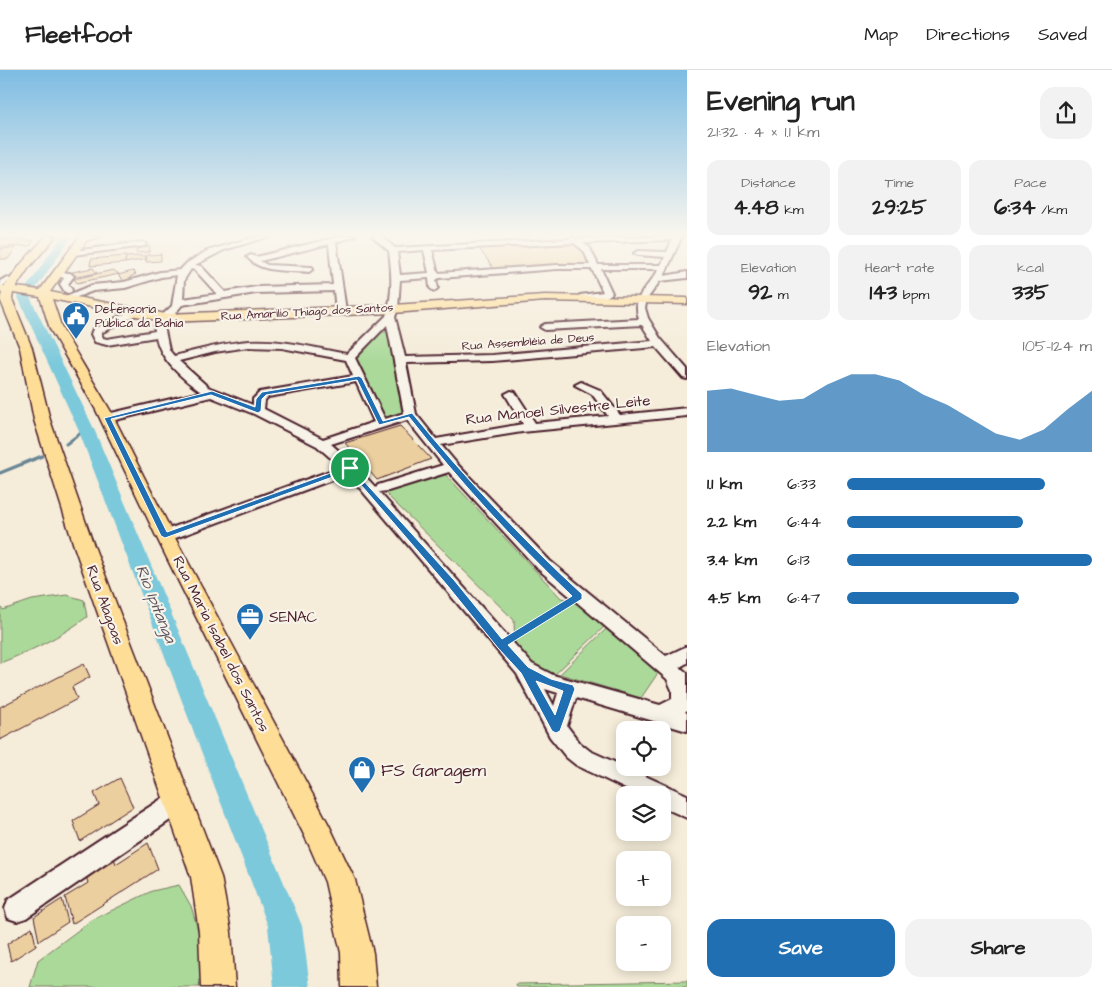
<!DOCTYPE html>
<meta charset="utf-8">
<style>
:root{--surface:#fff;--page:#f2f2f2;--text:#222;--muted:#767676;--line:#e0e0e0;--accent:#1f6fb2}
body{margin:0;font-family:"Architects Daughter",sans-serif;background:var(--page);color:var(--text);height:100vh;display:flex;flex-direction:column;font-size:19px;white-space:nowrap}
*{box-sizing:border-box;margin:0}
p{font-size:16px;color:var(--muted)}
.icon{flex:none;width:28px;height:28px;fill:none;stroke:currentColor;stroke-width:2;stroke-linecap:round;stroke-linejoin:round}
.map{position:relative;flex:1;overflow:hidden}
.panel{display:flex;flex-direction:column;background:var(--surface);width:425px}
.panel>*{flex:none}
.controls{position:absolute;left:616px;top:651px;display:grid;gap:10px}
.controls a{display:grid;place-items:center;width:55px;height:55px;border-radius:10px;background:var(--surface);box-shadow:0 2px 12px #0003;font-size:25px}
.pin{position:absolute;display:grid;place-items:center;width:42px;height:42px;color:#fff;margin:-21px;border:2px solid #fff;border-radius:50%;box-shadow:0 1px 5px #0007}
.round{display:grid;place-items:center;flex:none;width:52px;height:52px;border-radius:15px;background:var(--page)}
.head{display:flex;align-items:center;justify-content:space-between;height:85px;padding:0 20px}
h1{font-size:28px;font-weight:800;line-height:38px}
.metrics{display:grid;grid-template-columns:repeat(3,1fr);gap:8px;height:85px;padding:5px 20px}
.metrics div{display:grid;align-content:center;border-radius:12px;background:var(--page);text-align:center}
.metrics b{font-size:21px;font-weight:800}
.metrics small{font-size:14px;font-weight:400}
.metrics p{font-size:14px}
.chart{height:140px;padding:10px 20px}
.chart p{display:flex;justify-content:space-between}
.chart svg{width:100%;height:90px;margin-top:5px;fill:var(--accent);opacity:.7}
.action{display:flex;gap:10px;margin-top:auto;padding:10px 20px}
.action a{flex:1;height:58px;border-radius:15px;background:var(--accent);color:#fff;font-size:20px;font-weight:800;line-height:58px;text-align:center}
.action a+a{background:var(--page);color:var(--text)}
ul{padding:0 20px;list-style:none;font-size:16px}
li{display:grid;grid-template-columns:80px 60px 1fr;align-items:center;height:38px}
li i{height:12px;border-radius:6px;background:var(--accent)}
header{display:flex;align-items:center;gap:30px;box-sizing:border-box;height:70px;padding:0 25px;background:var(--surface);border-bottom:1px solid var(--line)}
header strong{font-size:24px}
nav{display:flex;gap:28px;margin-inline-start:auto;font-size:18px}
main{display:flex;flex:1;min-height:0}
.map>svg:first-child{display:block}
.built{fill:#f2e3c8}
.green{fill:#aad999;stroke:#7a7c62}
.lines{fill:none;stroke-linecap:round;stroke-linejoin:round}
.stream-far1{stroke:#688595;stroke-width:2.5}
.stream{stroke:#688595;stroke-width:3}
.river{fill:#7cc9db;fill-rule:evenodd}
.building{fill:#eccf9f;stroke:#4a1f2b}
.minor-casing{stroke:#4a1f2b;stroke-width:4}
.major-casing{stroke:#4a1f2b;stroke-width:3}
.path{stroke:#4a1f2b;stroke-width:2.5;stroke-dasharray:6 4.5;stroke-linecap:butt}
.minor{fill:#f7f3e8;fill-rule:evenodd}
.major{fill:#fedd96;fill-rule:evenodd}
.route{fill:#1f6fb2;stroke:#fff;fill-rule:evenodd}
.labels{text-anchor:middle;dominant-baseline:central;stroke-width:4.5;stroke-linejoin:round;paint-order:stroke}
.far-poi-label{font-size:12px;fill:#4a1f2b;stroke:#f7f3e8;text-anchor:start}
.far-street-label{font-size:12px;fill:#4a1f2b;stroke:#f7f3e8}
.street-label{font-size:15px;fill:#4a1f2b;stroke:#f7f3e8}
.poi-label{font-size:15px;fill:#4a1f2b;stroke:#f7f3e8;text-anchor:start}
.water-label{font-size:16px;font-style:italic;fill:#595260;stroke:#f7f3e8}
.near-poi-label{font-size:18px;fill:#4a1f2b;stroke:#f7f3e8;text-anchor:start}
</style>
<header>
<strong>Fleetfoot</strong>
<nav><a>Map</a><a>Directions</a><a>Saved</a></nav>
</header>
<main>
<div class="map">
<svg width="687" height="917" viewBox="0 0 687 917">
<rect width="100%" height="100%" fill="#f5ecd9"/>
<filter id="ink" filterUnits="userSpaceOnUse"><feTurbulence type="fractalNoise" baseFrequency=".02" numOctaves="2"/><feDisplacementMap in="SourceGraphic" scale="10" xChannelSelector="R" yChannelSelector="G"/><feConvolveMatrix kernelMatrix="1 2 1 2 8 2 1 2 1" color-interpolation-filters="sRGB"/></filter>
<g filter="url(#ink)">
<path class="built" d="M135,166H202L194,170L211,173L206,176H209L203,181L184,178L167,191L80,196L93,175Z"/>
<g class="green">
<path d="M381,262H389L402,343L379,351L355,287Z"/>
<path d="M446,405L561,528L575,531L606,555L549,610L525,590L515,577L514,550L385,423Z"/>
<path d="M67,525L84,530L87,547C60,567 31,581 0,593V536L3,540L32,530Z"/>
<path d="M606,559L660,600L641,628L560,604Z"/>
<path d="M179,815L191,836L203,877L201,917H30L38,890L92,850L152,821Z"/>
<path d="M687,911V917H517L516,914Z"/>
</g>
<g class="lines">
<path class="stream-far1" d="M84,361L86,359"/>
<g class="stream">
<path d="M66,374L85,360"/>
<path d="M0,403L42,386"/>
</g>
<path class="river" d="M62,166H72L30,227L94,359L302,856L310,917H274L268,856L78,359L18,227L32,210Z"/>
</g>
<g class="building">
<path d="M0,169L34,170L30,176L0,177Z"/>
<path d="M568,173L576,174L584,180L591,195L494,199L478,177Z"/>
<path d="M150,176L149,182L136,183L137,177Z"/>
<path d="M16,178L8,189H0V179Z"/>
<path d="M161,184V191L146,192L147,185Z"/>
<path d="M126,186L125,193L90,196L91,189Z"/>
<path d="M137,186H146V189L125,193L126,187Z"/>
<path d="M93,198L97,203L77,207L73,205L72,202Z"/>
<path d="M113,200L119,204L77,213L74,209Z"/>
<path d="M133,201L136,204L130,207L132,210L126,213L118,205Z"/>
<path d="M400,356L431,389L377,410L345,373Z"/>
<path d="M84,594L90,607L72,617L77,629L0,670V637Z"/>
<path d="M120,708L133,737L80,771L73,751L99,735L94,723Z"/>
<path d="M148,773L158,799L72,854L65,827L88,813L84,799L112,782L116,794Z"/>
<path d="M62,829L68,852L39,871L34,847Z"/>
<path d="M32,857L36,875L11,891L7,874Z"/>
</g>
<g class="lines">
<defs>
<g id="minor">
<path d="M88,166H102L84,171L80,169Z"/>
<path d="M258,166H271L224,180L195,195L201,196L225,222L256,217L333,215L329,174L260,191L267,195L312,197L313,199L309,202C287,200 262,204 247,187L251,185L256,187L342,166H355L336,172L346,241L344,243H338L336,241L334,221L256,223L182,235L164,256L169,280L174,286C198,280 223,273 249,271C282,269 315,278 347,284L386,246C393,226 392,202 389,181L372,166H381L395,178L569,169L573,167L577,169L682,166L664,206L687,202V208L660,211L647,229L645,238L648,248L660,268L687,299V309L683,308L656,277L492,291L406,293L416,344L436,369L523,354L505,324L511,321L515,322L535,353L608,346L592,324L575,315L581,312L600,320L620,345L687,338V346L522,362L441,375L457,394L550,491L666,586L687,576V593L680,597L687,603V640L685,642L687,643V661L576,628L567,656L580,673L590,681L687,725V748L662,737V725H638L576,695L566,687L550,667L517,604L348,404L170,470L165,471L160,470L157,466L160,462L341,397L317,376L254,344L211,327L107,352L103,351L101,348L103,345L201,322C182,308 161,291 156,267L107,275L95,272L91,264L93,259L133,240L136,241V245L101,263L103,268L107,269L155,261L154,256L159,248L172,236L177,205L161,207L125,218L93,221L66,231L61,228L92,215L124,212L160,202L180,200L187,193L207,181ZM672,170L667,182L638,181L634,183L638,185L665,187L661,195H598L590,178L583,173ZM574,173L584,181L590,195H557L438,203L432,180ZM424,180L429,203L400,205L397,182ZM191,199L195,200L217,224L183,229L184,210ZM557,199H592L603,222L580,225L578,227C587,233 605,230 612,223L601,199H659C648,219 631,225 639,249L545,254L540,257L545,260L642,255L652,271L492,285L405,287L395,247L398,239L400,210L429,208L430,218L434,221L438,218L436,210L439,208ZM387,255L404,343L385,349L355,288ZM248,277L282,278L346,290L353,306L260,322L253,329V335L208,317L179,291L215,282ZM356,312L374,352L323,369L264,339L265,330L268,327ZM407,350L443,395L378,415L376,418L355,395L331,374ZM449,402L538,499L667,609L672,620V629L660,635L553,605L532,594L379,422L388,421ZM545,619L558,623L554,636Z"/>
<path d="M142,172L146,174L145,176L73,185L69,183L73,181Z"/>
<path d="M58,202L70,203L74,206L68,214L72,220L71,222L68,223L65,222L60,214L64,208L54,205Z"/>
<path d="M7,207L11,210L0,218V211Z"/>
<path d="M177,721L185,724L188,732L185,740L26,848L17,851L8,848L5,839L8,830L169,724Z"/>
</g>
<path id="major" d="M46,166H56L28,199L16,217L40,220L80,166H90L50,222L166,244L393,235L545,225L687,228V234L545,231L393,243L166,252L52,229L62,259L110,340L174,466L329,755L355,810L373,883L376,917H342L341,883L325,812L309,775L156,466L96,340L50,259L40,227L13,223L12,229L32,278L50,350L94,476L221,807L231,862L235,917H201L199,862L191,807L74,476L34,350L20,278L0,229L2,223L0,222V216H5L21,194Z"/>
</defs>
<use href="#minor" class="minor-casing"/>
<use href="#major" class="major-casing"/>
<path class="path" d="M514,567L569,532"/>
<use href="#minor" class="minor"/>
<use href="#major" class="major"/>
</g>
</g>
<linearGradient id="sky" x2="0" y2="1"><stop stop-color="#7dbce3"/><stop offset="0.56" stop-color="#faf6ee"/><stop offset="1" stop-color="#faf6ee" stop-opacity="0"/></linearGradient>
<rect width="687" height="294" fill="url(#sky)"/>
<path class="route" d="M359,306L362,308L383,351L412,343C465,408 521,468 582,524V529L508,575L528,597L551,609L573,615L575,619L560,661L556,663L552,661L521,603L498,578L447,515L349,401L165,468L161,466L104,348L212,321L255,337L256,329L262,322ZM357,310L379,355L409,347C459,411 513,470 572,526L502,569L454,510L350,396L167,462L111,349L211,325L258,343L261,341L262,329L266,325ZM536,611L563,621L555,645Z"/>
<defs>
<symbol id="civic-pin" viewBox="-11 -11 22 30"><path d="M0 17L-7.5 6A9.5 9.5 0 1 1 7.5 6Z" fill="#1f6fb2" stroke="#f7f3e8"/><path d="M-.6-6.5H3V-4.5H.6V-3L4-1V1h2V6H-6V1h2V-1L-.6-3ZM-1.2 2.5V6h2.4V2.5Z" fill="#fff"/></symbol>
<symbol id="office-pin" viewBox="-11 -11 22 30"><path d="M0 17L-7.5 6A9.5 9.5 0 1 1 7.5 6Z" fill="#1f6fb2" stroke="#f7f3e8"/><path d="M-6-3h4V-5.5h4V-3h4V5H-6ZM-1-4.5V-3h2v-1.5ZM-6 0V1H6V0Z" fill="#fff"/></symbol>
<symbol id="shop-pin" viewBox="-11 -11 22 30"><path d="M0 17L-7.5 6A9.5 9.5 0 1 1 7.5 6Z" fill="#1f6fb2" stroke="#f7f3e8"/><path d="M-5-2.5h2.3a2.7 3.5 0 0 1 5.4 0H5L5.5 6h-11ZM-1.5-2.5h3a1.5 2.3 0 0 0-3 0Z" fill="#fff"/></symbol>
</defs>
<g fill-rule="evenodd">
<use href="#civic-pin" x="60" y="230" width="32" height="43"/>
<use href="#office-pin" x="234" y="531" width="32" height="43"/>
<use href="#shop-pin" x="346" y="684" width="32" height="43"/>
</g>
<g class="labels">
<g class="far-poi-label">
<text x="95" y="239">Defensoria<tspan x="95" dy="14">Pública da Bahia</tspan></text>
</g>
<g class="far-street-label">
<text transform="translate(307 242) rotate(-3)">Rua Amarilio Thiago dos Santos</text>
<text transform="translate(528 272) rotate(-4)">Rua Assembléia de Deus</text>
</g>
<g class="street-label">
<text transform="translate(558 340) rotate(-6)">Rua Manoel Silvestre Leite</text>
<text transform="translate(105 535) rotate(70)">Rua Alagoas</text>
<text transform="translate(221 574) rotate(63)">Rua Maria Isabel dos Santos</text>
</g>
<g class="poi-label">
<text x="269" y="547">SENAC</text>
</g>
<g class="water-label">
<text transform="translate(156 534) rotate(68)">Rio Ipitanga</text>
</g>
<g class="near-poi-label">
<text x="381" y="700">FS Garagem</text>
</g>
</g>
</svg>
<div class="controls">
<a><svg class="icon" aria-label="locate" viewBox="0 0 24 24"><circle cx="12" cy="12" r="6"/><path d="M12 2v4M12 18v4M2 12h4M18 12h4"/></svg></a>
<a><svg class="icon" aria-label="layers" viewBox="0 0 24 24"><path d="M12 4l9 5-9 5-9-5zM3 14l9 5 9-5"/></svg></a>
<a>+</a>
<a>−</a>
</div>
<div class="pin" style="left:350px;top:398px;background:#1e9e55"><svg class="icon" aria-label="arrive" viewBox="0 0 24 24"><path d="M6 21V4h12l-3 4 3 4H6"/></svg></div>
</div>
<section class="panel">
<div class="head"><div><h1>Evening run</h1><p>21:32 · 4 × 1.1 km</p></div><a class="round"><svg class="icon" aria-label="share" viewBox="0 0 24 24"><path d="M12 15V3M7 8l5-5 5 5M5 13v7h14v-7"/></svg></a></div>
<div class="metrics">
<div><p>Distance</p><b>4.48<small> km</small></b></div>
<div><p>Time</p><b>29:25</b></div>
<div><p>Pace</p><b>6:34<small> /km</small></b></div>
</div>
<div class="metrics">
<div><p>Elevation</p><b>92<small> m</small></b></div>
<div><p>Heart rate</p><b>143<small> bpm</small></b></div>
<div><p>kcal</p><b>335</b></div>
</div>
<div class="chart"><p><span>Elevation</span>105–124 m</p>
<svg viewBox="0 0 160 44" preserveAspectRatio="none"><path d="M0 44V14L10 13L20 16L30 19L40 18L50 11L60 6L70 6L80 9L90 16L100 21L110 28L120 35L130 38L140 33L150 23L160 14V44z"/></svg>
</div>
<ul>
<li><b>1.1 km</b>6:33<i style="width:81%"></i></li>
<li><b>2.2 km</b>6:44<i style="width:72%"></i></li>
<li><b>3.4 km</b>6:13<i style="width:100%"></i></li>
<li><b>4.5 km</b>6:47<i style="width:70%"></i></li>
</ul>
<div class="action"><a>Save</a><a>Share</a></div>
</section>
</main>
